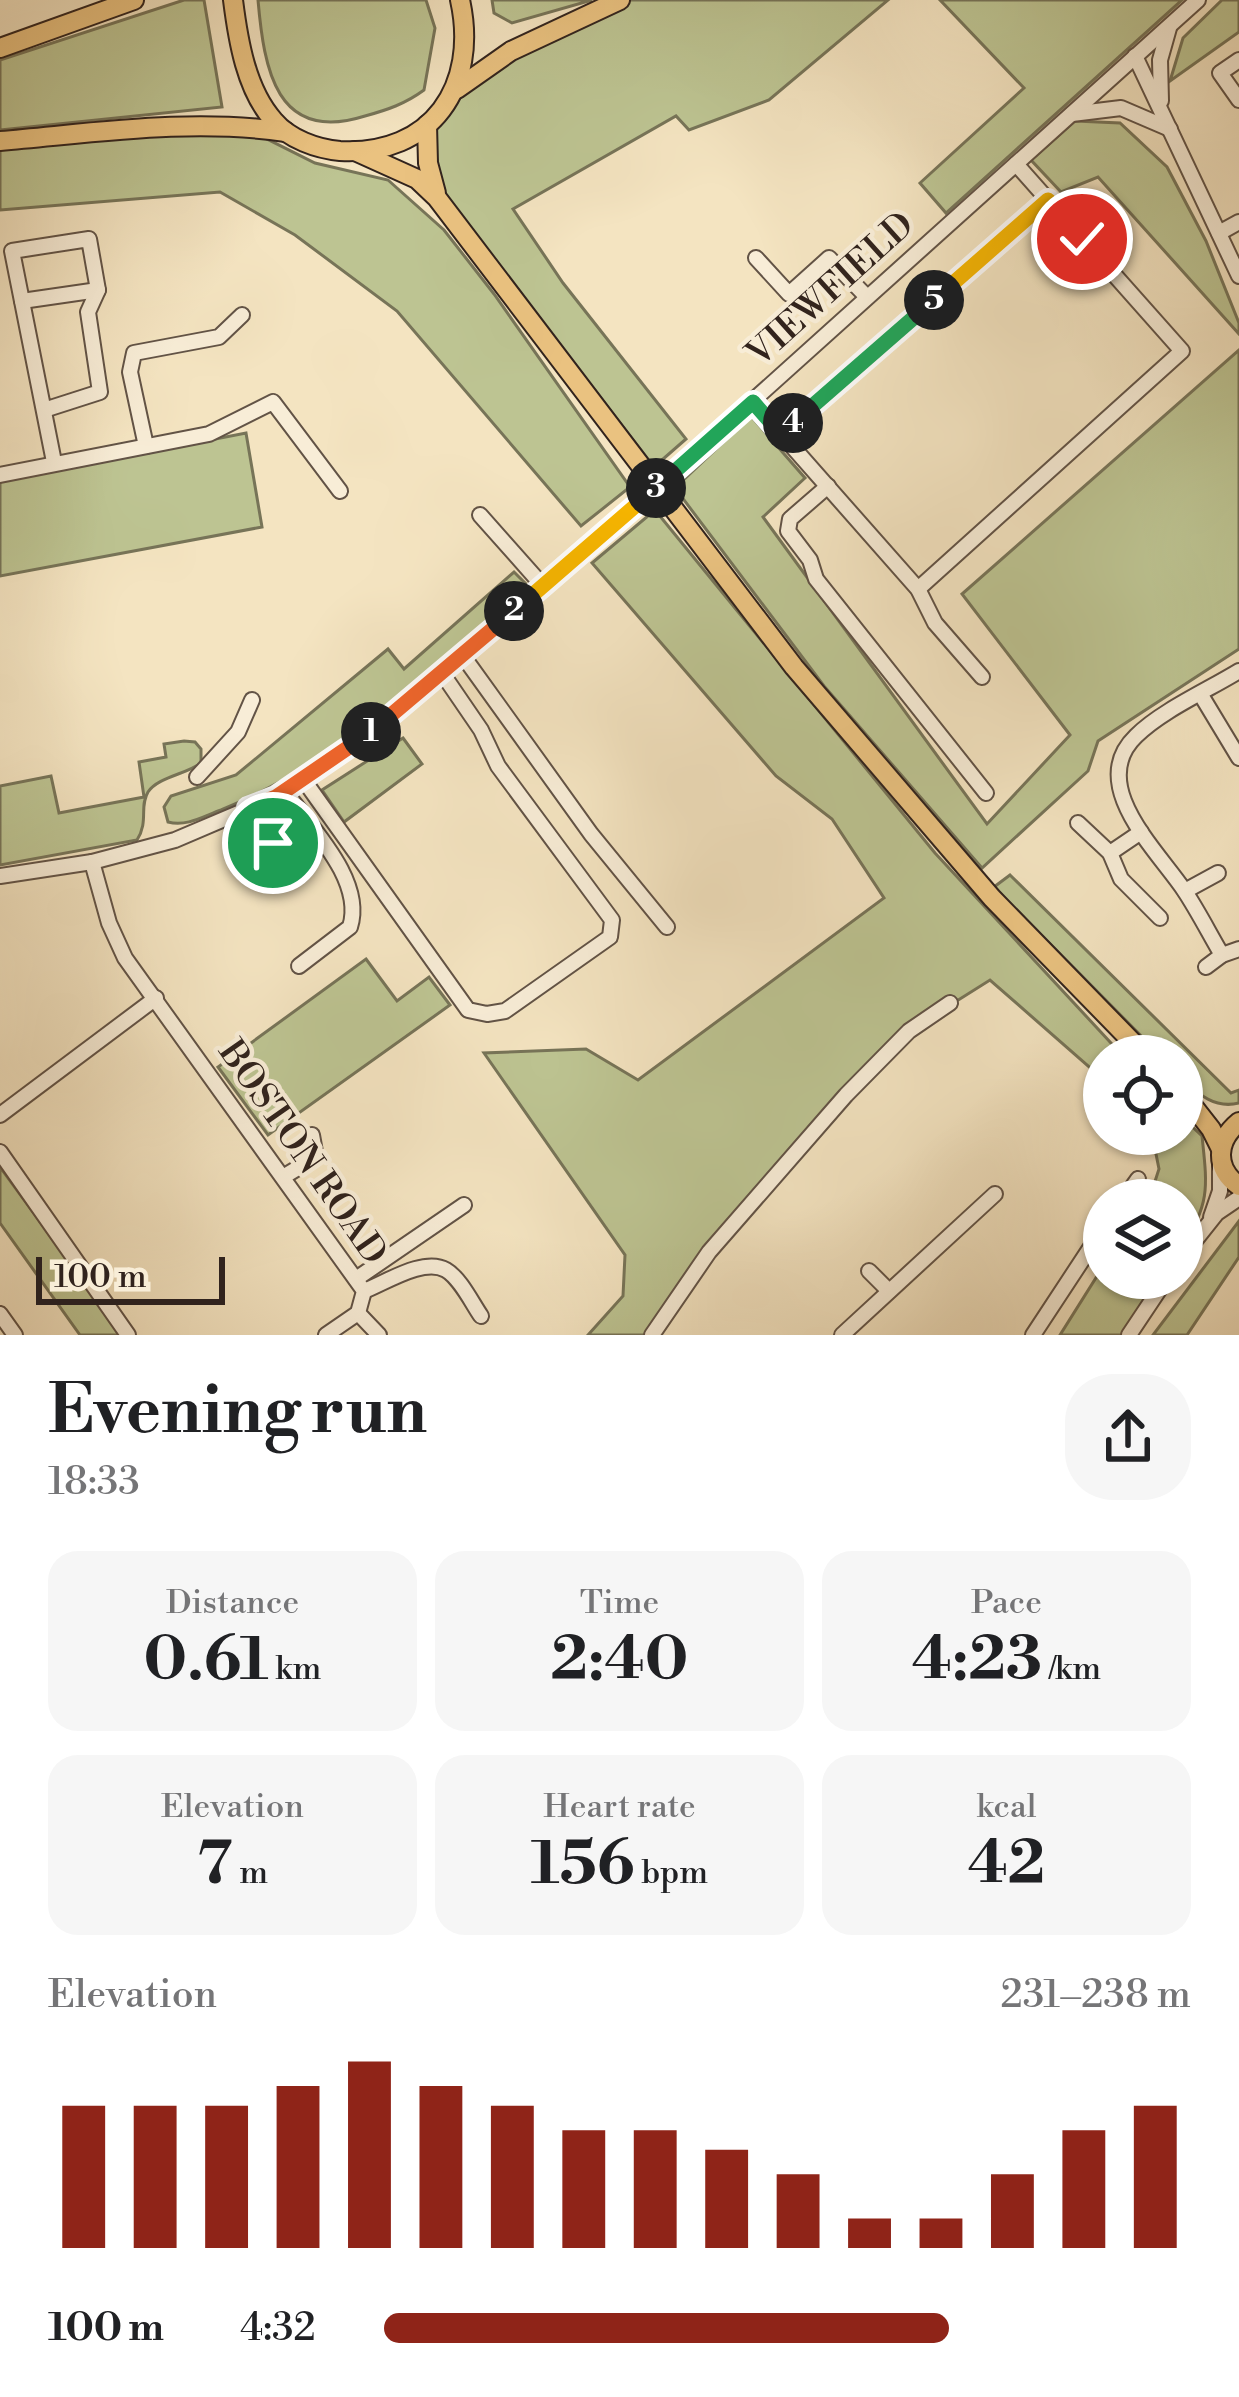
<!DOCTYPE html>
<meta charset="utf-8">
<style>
:root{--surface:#fff;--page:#f6f6f6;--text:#202124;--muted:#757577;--accent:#8f2418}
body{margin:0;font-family:"Libre Bodoni",serif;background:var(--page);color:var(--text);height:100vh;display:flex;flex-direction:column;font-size:45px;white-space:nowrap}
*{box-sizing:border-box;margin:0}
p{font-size:39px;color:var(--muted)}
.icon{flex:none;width:66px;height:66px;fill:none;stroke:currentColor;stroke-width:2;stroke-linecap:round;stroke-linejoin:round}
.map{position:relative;height:1335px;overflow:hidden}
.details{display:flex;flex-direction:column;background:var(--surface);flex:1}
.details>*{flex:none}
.fabs{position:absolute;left:1083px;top:1035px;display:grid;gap:24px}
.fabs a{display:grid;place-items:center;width:120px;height:120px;border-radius:50%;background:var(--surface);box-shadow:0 3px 9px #0004;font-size:60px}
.scale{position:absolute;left:36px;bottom:30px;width:189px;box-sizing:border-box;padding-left:12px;border:6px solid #31231d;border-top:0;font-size:33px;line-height:42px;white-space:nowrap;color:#31231d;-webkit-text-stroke:9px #f8edd7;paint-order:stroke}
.pin{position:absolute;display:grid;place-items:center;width:102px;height:102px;color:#fff;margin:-51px;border:6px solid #fff;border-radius:50%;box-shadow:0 3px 12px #0007}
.km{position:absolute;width:60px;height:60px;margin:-30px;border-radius:50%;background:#222;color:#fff;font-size:33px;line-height:60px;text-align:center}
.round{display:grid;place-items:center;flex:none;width:126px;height:126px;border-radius:48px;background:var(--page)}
.summary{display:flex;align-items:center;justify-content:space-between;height:204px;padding:0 48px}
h1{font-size:66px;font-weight:700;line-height:90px}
.figures{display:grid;grid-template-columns:repeat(3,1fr);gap:18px;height:204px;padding:12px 48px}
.figures div{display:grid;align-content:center;border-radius:30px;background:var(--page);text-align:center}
.figures b{font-size:60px;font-weight:700}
.figures small{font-size:33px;font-weight:400}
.figures p{font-size:33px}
.chart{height:336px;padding:24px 48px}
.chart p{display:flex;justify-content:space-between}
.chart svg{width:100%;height:216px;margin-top:12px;stroke:var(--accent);stroke-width:6}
ul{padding:0 48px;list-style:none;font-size:39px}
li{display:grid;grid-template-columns:192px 144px 1fr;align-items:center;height:90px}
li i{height:30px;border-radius:15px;background:var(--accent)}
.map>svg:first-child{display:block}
.green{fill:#bdc492;stroke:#777458;stroke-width:3}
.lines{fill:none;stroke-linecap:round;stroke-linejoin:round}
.minor-casing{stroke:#625346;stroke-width:18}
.major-casing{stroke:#31231d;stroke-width:22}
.minor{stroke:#f8edd7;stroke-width:14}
.major{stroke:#eac280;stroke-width:18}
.minor-bridge-casing{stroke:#625346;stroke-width:18;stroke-linecap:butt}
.minor-bridge{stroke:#f8edd7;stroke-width:14}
.split-1-casing{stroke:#fff;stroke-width:24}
.split-2-casing{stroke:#fff;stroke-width:24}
.split-3-casing{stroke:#fff;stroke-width:24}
.split-4-casing{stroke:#fff;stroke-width:24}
.split-5-casing{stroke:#fff;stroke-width:24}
.split-6-casing{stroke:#fff;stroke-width:24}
.split-1{stroke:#f0652b;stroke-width:15}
.split-2{stroke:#f0652b;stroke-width:15}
.split-3{stroke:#f5b400;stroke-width:15}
.split-4{stroke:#22a559;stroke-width:15}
.split-5{stroke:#22a559;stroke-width:15}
.split-6{stroke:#f5b400;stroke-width:15}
.labels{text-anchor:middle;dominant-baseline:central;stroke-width:9;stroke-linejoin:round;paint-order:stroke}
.street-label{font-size:36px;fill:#31231d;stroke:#f8edd7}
</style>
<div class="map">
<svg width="1239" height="1335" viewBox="0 0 1239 1335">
<rect width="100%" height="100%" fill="#f4e4c1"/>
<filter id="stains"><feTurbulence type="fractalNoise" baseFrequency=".00167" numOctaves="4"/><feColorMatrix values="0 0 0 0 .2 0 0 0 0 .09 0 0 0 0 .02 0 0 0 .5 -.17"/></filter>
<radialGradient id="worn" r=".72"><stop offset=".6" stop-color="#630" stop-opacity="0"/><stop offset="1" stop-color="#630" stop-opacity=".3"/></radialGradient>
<g class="green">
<path d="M184,0H204L222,107L0,130V60Z"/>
<path d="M258,0H426L435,28L424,90C405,104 387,110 365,116C276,144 264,69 258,0Z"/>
<path d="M492,0H592L512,23L494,13Z"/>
<path d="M620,0H888L769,100L689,130L676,116L513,209L563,283L686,439L654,467L457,212L437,198L427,125L453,92Z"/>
<path d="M940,0H1182L946,213L920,183L1024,88Z"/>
<path d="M1222,0H1239V32L1170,81L1183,38Z"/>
<path d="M1075,121L1120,123L1167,167L1206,241L1239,323V334L1098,177L1061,192L1031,160Z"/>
<path d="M239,125L315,163L388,180L444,230L494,294L630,487L581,526L397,311L295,235L220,192L0,210V141Z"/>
<path d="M1239,350V649L1098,741L1088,771L982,868L824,686L675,488L751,416L805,478L763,517L987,824L1070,735L962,594Z"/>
<path d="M246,433L262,527L0,576V481Z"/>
<path d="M655,510L935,853L1123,1056H1104V1080L990,980L909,1031L709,1252L652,1335H588L623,1296L625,1255L484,1053L586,1049L638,1080L884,898L832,819L776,776L592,563Z"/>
<path d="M514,572L529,587C434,670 340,762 221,810C204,816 187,827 168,822L164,807L171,796L236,775L388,649L404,669Z"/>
<path d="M403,738L422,764L344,822L322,790Z"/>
<path d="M184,741L195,742L201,749V763C187,774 158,777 148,792C139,807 149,821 137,840L0,865V786L51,776L59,813L144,797L139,762L166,757L164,744Z"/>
<path d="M1010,875L1231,1093L1239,1090V1103C1215,1109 1199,1095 1182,1078V1056H1161L994,887Z"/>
<path d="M366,959L397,1001L429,977L450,1005L268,1135L218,1067Z"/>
<path d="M1182,1117L1202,1136C1207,1184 1211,1204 1182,1246V1200H1149L1159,1169L1152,1134H1182Z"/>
<path d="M0,1167L123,1335H80L0,1223Z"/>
<path d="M1239,1221V1257L1187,1335H1153Z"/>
<path d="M1104,1265V1278H1160L1122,1335H1060Z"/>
</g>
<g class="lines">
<defs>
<g id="minor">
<path d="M1135,56L1239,276"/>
<path d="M1239,60L1220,73L1239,100"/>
<path d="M1161,101L1160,60L1169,28"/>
<path d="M1072,114L1121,108L1170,129"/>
<path d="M1219,233L1239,222"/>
<path d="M756,258L789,294L829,258L866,296"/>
<path d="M22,301L98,290"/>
<path d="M753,402L918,589L935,623L982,677"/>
<path d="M44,410L100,392L88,312L98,290L89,239L12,251L54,462"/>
<path d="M781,434L1048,200"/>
<path d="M146,446L130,372L134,353L219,337L242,315"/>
<path d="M687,460L1198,0"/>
<path d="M0,475L209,434L273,402L340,491"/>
<path d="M828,486L790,519L788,531L810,560L816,579L986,793"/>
<path d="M480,515L543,586"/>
<path d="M918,589L1182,351L1016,164"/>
<path d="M463,656L591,834L667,927"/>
<path d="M1201,695L1239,758"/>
<path d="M197,777L238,732L252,700"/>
<path d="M303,779L468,1010L487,1014L505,1011L610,937L612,920L498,766L481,730L442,673"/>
<path d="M285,791C310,827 365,880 350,927L299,966"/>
<path d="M249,808L273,843"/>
<path d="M1078,823L1110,853L1121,879L1160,918"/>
<path d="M1110,853L1141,832"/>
<path d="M92,862L109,923L125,958L364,1291L358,1313L326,1335"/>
<path d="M0,876L92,862L175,840L276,797L355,746L628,512"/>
<path d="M1185,891L1218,873"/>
<path d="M1222,955C1209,933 1198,911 1184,890C1157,850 1086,784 1136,736C1161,711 1208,690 1239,671"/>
<path d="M1206,967L1222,955L1239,949"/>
<path d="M0,1115L156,998"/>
<path d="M0,1152L128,1335"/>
<path d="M283,1177L316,1157L312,1135"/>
<path d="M1123,1200L1138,1179"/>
<path d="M1211,1217L1220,1191V1163"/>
<path d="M1182,1257L1217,1213L1239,1198"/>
<path d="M869,1271L889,1291"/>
<path d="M356,1279L464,1205"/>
<path d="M364,1291C385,1283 424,1257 446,1270C460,1278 472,1303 481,1316"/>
<path d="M358,1313L379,1335"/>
<path d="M0,1314L15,1335"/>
<path d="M652,1335L709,1252L846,1095L909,1031L950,1003"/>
<path d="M842,1335L995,1194"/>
<path d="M1033,1335L1104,1227"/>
<path d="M1129,1335L1167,1278"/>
</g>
<g id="major">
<path d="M233,0C238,40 246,90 274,121C289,139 317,149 340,151C432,156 479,86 460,0"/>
<path d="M0,48L134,0"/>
<path d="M457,89L511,51L620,0"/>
<path d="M427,125L428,163L436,193"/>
<path d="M0,141C95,133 191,118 286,132"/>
<path d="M355,151L417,179L437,198L794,667L992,898L1146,1056"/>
<path d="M1182,1092L1211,1129L1221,1149"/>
<path d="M1239,1122C1216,1141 1214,1168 1239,1186"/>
</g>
</defs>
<use href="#minor" class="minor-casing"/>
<use href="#major" class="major-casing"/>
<use href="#minor" class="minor"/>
<use href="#major" class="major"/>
<defs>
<path id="minor-bridge" d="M628,512L687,460"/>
</defs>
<use href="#minor-bridge" class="minor-bridge-casing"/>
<use href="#minor-bridge" class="minor-bridge"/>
</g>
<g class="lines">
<defs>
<path id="split-1" d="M273,843L248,808L276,797L371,732"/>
<path id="split-2" d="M371,732L514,611"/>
<path id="split-3" d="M514,611L656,488"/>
<path id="split-4" d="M656,488L753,402L781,434L793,423"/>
<path id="split-5" d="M793,423L934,300"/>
<path id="split-6" d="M934,300L1048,200L1082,239"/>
</defs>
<use href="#split-1" class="split-1-casing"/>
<use href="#split-2" class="split-2-casing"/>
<use href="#split-3" class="split-3-casing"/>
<use href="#split-4" class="split-4-casing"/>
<use href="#split-5" class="split-5-casing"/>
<use href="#split-6" class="split-6-casing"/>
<use href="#split-1" class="split-1"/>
<use href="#split-2" class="split-2"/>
<use href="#split-3" class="split-3"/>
<use href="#split-4" class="split-4"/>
<use href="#split-5" class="split-5"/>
<use href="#split-6" class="split-6"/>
</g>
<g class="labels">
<g class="street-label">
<text transform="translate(831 290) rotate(-42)">VIEWFIELD</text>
<text transform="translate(302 1153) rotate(55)">BOSTON ROAD</text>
</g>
</g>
<rect width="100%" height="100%" filter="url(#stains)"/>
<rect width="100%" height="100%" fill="url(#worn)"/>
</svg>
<div class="fabs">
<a><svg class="icon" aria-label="locate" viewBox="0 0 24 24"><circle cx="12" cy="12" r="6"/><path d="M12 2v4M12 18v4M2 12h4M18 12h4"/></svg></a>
<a><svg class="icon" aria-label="layers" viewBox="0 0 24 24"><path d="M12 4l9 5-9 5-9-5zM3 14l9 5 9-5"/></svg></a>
</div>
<div class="scale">100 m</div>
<div class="pin" style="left:273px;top:843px;background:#1e9e55"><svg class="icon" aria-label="arrive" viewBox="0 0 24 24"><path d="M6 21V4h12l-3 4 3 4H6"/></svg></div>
<div class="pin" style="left:1082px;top:239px;background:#d93025"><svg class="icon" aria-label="check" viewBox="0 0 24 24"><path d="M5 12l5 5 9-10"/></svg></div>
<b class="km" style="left:371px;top:732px">1</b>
<b class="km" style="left:514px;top:611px">2</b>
<b class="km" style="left:656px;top:488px">3</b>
<b class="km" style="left:793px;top:423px">4</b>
<b class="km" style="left:934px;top:300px">5</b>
</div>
<section class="details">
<div class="summary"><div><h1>Evening run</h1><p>18:33</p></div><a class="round"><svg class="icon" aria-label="share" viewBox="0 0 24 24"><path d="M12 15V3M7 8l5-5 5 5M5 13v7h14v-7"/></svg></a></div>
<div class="figures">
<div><p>Distance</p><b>0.61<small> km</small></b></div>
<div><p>Time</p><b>2:40</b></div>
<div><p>Pace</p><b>4:23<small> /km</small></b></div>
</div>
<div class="figures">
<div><p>Elevation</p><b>7<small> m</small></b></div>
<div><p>Heart rate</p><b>156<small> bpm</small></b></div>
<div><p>kcal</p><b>42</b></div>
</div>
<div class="chart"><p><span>Elevation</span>231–238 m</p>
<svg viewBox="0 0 160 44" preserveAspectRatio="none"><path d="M5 44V15M15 44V15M25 44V15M35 44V11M45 44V6M55 44V11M65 44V15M75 44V20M85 44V20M95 44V24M105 44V29M115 44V38M125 44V38M135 44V29M145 44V20M155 44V15"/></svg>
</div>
<ul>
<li><b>100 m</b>4:32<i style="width:70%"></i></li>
</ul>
</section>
